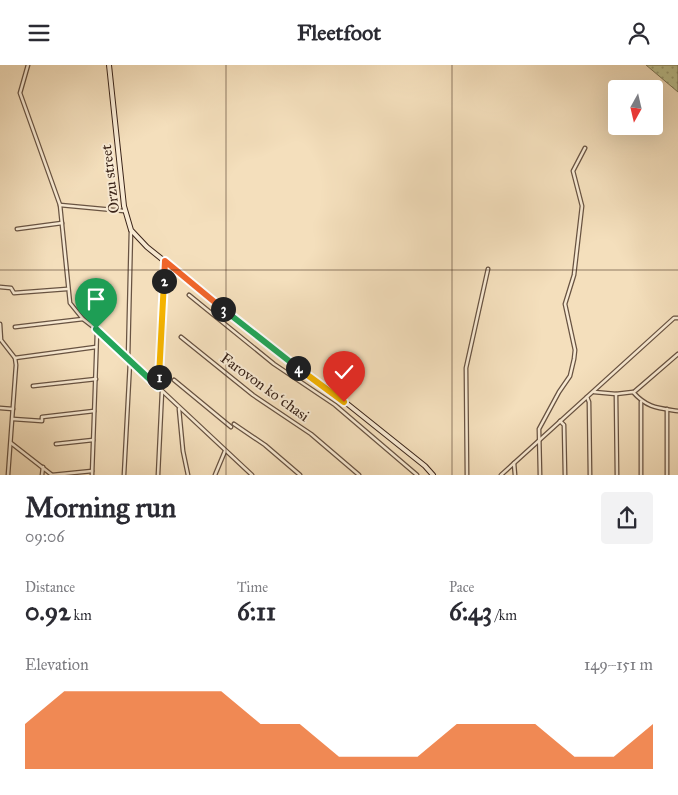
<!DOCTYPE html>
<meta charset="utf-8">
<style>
:root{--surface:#fff;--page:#f2f2f3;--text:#2b2b33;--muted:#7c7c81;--accent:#ea580c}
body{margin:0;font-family:"IM FELL Great Primer",serif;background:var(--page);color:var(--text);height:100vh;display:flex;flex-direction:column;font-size:19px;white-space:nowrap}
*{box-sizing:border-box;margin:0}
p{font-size:16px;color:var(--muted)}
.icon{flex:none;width:28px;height:28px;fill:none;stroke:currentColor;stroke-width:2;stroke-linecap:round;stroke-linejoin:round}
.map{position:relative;height:410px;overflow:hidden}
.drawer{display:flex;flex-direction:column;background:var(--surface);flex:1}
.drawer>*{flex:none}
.needle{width:32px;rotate:188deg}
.controls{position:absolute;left:608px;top:15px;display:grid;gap:10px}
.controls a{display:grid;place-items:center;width:55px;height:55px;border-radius:5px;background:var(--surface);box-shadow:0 5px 20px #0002;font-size:25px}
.pin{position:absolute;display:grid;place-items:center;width:42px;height:42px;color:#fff;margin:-51px -21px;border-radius:50% 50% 50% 0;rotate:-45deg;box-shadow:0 0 5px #0007}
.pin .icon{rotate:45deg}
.km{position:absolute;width:25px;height:25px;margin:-12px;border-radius:50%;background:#222;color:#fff;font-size:14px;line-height:25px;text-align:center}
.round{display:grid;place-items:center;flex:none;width:52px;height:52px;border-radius:5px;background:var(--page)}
.headline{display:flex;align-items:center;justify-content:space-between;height:85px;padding:0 25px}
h1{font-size:28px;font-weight:800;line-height:38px}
.stats{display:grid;grid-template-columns:repeat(3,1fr);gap:8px;height:85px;padding:5px 25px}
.stats div{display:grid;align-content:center}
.stats b{font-size:25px;font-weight:800}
.stats small{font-size:14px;font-weight:400}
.stats p{font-size:14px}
.chart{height:140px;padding:10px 25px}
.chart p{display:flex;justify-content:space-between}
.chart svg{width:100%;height:90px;margin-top:5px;fill:var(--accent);opacity:.7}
header{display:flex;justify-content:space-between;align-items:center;height:65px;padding:0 25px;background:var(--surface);font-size:22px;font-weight:800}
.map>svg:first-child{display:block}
.grass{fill:url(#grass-dots);stroke:#7b7254}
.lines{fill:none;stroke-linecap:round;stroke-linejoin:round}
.minor-casing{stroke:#685342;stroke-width:5}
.secondary-casing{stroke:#3a2419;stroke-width:6}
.minor{stroke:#f8ead3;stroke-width:2.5}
.secondary{stroke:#f8ead3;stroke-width:4}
.split-1-casing{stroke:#fff;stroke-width:10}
.split-2-casing{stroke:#fff;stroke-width:10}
.split-3-casing{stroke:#fff;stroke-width:10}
.split-4-casing{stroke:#fff;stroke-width:10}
.split-5-casing{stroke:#fff;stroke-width:10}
.split-1{stroke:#22a559;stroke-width:6}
.split-2{stroke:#f5b400;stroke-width:6}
.split-3{stroke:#f0652b;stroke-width:6}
.split-4{stroke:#22a559;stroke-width:6}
.split-5{stroke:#f5b400;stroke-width:6}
.grid{fill:none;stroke:#3a2419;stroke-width:1;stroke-opacity:0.55}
.labels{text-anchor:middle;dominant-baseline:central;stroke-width:4;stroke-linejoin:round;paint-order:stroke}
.street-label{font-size:15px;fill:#3a2419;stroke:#f8ead3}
</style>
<header><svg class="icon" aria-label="menu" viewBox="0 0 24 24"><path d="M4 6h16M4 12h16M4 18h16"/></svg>Fleetfoot<svg class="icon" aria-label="person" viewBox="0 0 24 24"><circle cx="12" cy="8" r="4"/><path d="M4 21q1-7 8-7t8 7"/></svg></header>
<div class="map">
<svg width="678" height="410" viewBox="0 0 678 410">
<defs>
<pattern id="grass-dots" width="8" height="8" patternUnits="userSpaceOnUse" patternTransform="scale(1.25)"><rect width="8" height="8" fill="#bcc18f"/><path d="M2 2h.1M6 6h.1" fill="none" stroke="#9a9d74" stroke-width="1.8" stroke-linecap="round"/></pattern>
</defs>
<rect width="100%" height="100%" fill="#f4dfbc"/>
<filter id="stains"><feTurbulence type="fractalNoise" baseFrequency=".004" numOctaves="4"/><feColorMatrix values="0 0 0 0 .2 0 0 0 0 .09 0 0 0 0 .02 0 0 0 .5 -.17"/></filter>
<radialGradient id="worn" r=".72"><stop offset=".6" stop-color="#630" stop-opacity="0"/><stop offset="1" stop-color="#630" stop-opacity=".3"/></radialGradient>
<path class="grass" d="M646,0H678V27Z"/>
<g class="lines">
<defs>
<g id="minor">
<path d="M28,0L20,28L60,140L70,238L83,254L96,264L252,410"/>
<path d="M60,140L124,146"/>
<path d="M17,164L62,158"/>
<path d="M0,222L11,223L14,228L67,224"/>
<path d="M189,230L274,299L335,340L417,410"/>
<path d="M0,259L1,275L15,293L16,300L8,410"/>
<path d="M15,262L83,254"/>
<path d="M181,272L253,330L311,369L359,410"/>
<path d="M15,293L96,282"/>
<path d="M128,294L131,165"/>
<path d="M174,315L231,362"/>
<path d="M33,321L96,314"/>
<path d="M158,322L165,196"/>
<path d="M594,327L616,329L633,327C647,343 658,343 678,346"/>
<path d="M634,327L678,289"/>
<path d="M616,329L617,410"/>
<path d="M587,332L589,337L590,410"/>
<path d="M641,337V410"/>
<path d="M0,343L13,344"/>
<path d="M179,344L183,386L188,410"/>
<path d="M667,344V410"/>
<path d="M13,354L42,356V352L94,346"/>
<path d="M560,356L564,360L565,410"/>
<path d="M234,359L265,380L300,410"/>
<path d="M11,378L52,410"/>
<path d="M56,379L93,375"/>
<path d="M514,398L515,410"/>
<path d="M42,410L43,402"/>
<path d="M52,410L92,406"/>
<path d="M92,410L97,267"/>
<path d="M124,410L130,297"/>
<path d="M158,410L162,326"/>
<path d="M215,410L225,386"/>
<path d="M467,410L466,303L488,204"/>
<path d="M501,410L674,253H678"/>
<path d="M540,410L539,364L559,327L570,311L574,294L575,285L565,239L574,210L582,141L573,106L585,83"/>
</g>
<path id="secondary" d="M109,0L124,141L131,165L147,182L281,290L345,337L425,401L433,410"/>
</defs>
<use href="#minor" class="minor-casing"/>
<use href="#secondary" class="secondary-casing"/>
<use href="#minor" class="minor"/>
<use href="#secondary" class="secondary"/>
</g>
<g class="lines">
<defs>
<path id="split-1" d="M96,264L158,322L159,312"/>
<path id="split-2" d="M159,312L164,216"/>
<path id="split-3" d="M164,216L165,196L223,244"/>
<path id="split-4" d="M223,244L298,303"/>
<path id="split-5" d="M298,303L344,337"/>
</defs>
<use href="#split-1" class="split-1-casing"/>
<use href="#split-2" class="split-2-casing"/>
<use href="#split-3" class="split-3-casing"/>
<use href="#split-4" class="split-4-casing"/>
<use href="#split-5" class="split-5-casing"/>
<use href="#split-1" class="split-1"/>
<use href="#split-2" class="split-2"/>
<use href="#split-3" class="split-3"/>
<use href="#split-4" class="split-4"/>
<use href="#split-5" class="split-5"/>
</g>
<path class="grid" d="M226,0V410M452,0V410M0,205H678"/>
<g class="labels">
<g class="street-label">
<text transform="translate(110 114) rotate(-97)">Orzu street</text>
<text transform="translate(265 322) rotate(36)">Farovon koʻchasi</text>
</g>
</g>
<rect width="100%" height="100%" filter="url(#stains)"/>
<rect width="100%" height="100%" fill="url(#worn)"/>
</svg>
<div class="controls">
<a><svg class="needle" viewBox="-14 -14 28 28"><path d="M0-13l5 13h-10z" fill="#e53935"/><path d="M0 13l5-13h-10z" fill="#7c7c81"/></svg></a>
</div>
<div class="pin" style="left:96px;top:264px;background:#1e9e55"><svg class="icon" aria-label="arrive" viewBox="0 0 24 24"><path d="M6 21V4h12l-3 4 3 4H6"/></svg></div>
<div class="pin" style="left:344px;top:337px;background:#d93025"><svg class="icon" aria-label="check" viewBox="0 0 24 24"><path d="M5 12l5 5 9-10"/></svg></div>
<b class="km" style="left:159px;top:312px">1</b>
<b class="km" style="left:164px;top:216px">2</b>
<b class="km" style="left:223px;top:244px">3</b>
<b class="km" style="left:298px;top:303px">4</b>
</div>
<section class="drawer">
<div class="headline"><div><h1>Morning run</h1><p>09:06</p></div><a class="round"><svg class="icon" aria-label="share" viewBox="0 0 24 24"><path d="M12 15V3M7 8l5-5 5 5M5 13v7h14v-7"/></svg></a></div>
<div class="stats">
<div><p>Distance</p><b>0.92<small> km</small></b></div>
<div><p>Time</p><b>6:11</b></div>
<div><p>Pace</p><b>6:43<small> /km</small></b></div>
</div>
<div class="chart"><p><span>Elevation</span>149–151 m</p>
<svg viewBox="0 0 160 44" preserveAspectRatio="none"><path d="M0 44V22L10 6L20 6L30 6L40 6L50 6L60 22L70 22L80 38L90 38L100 38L110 22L120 22L130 22L140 38L150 38L160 22V44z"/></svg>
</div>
</section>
